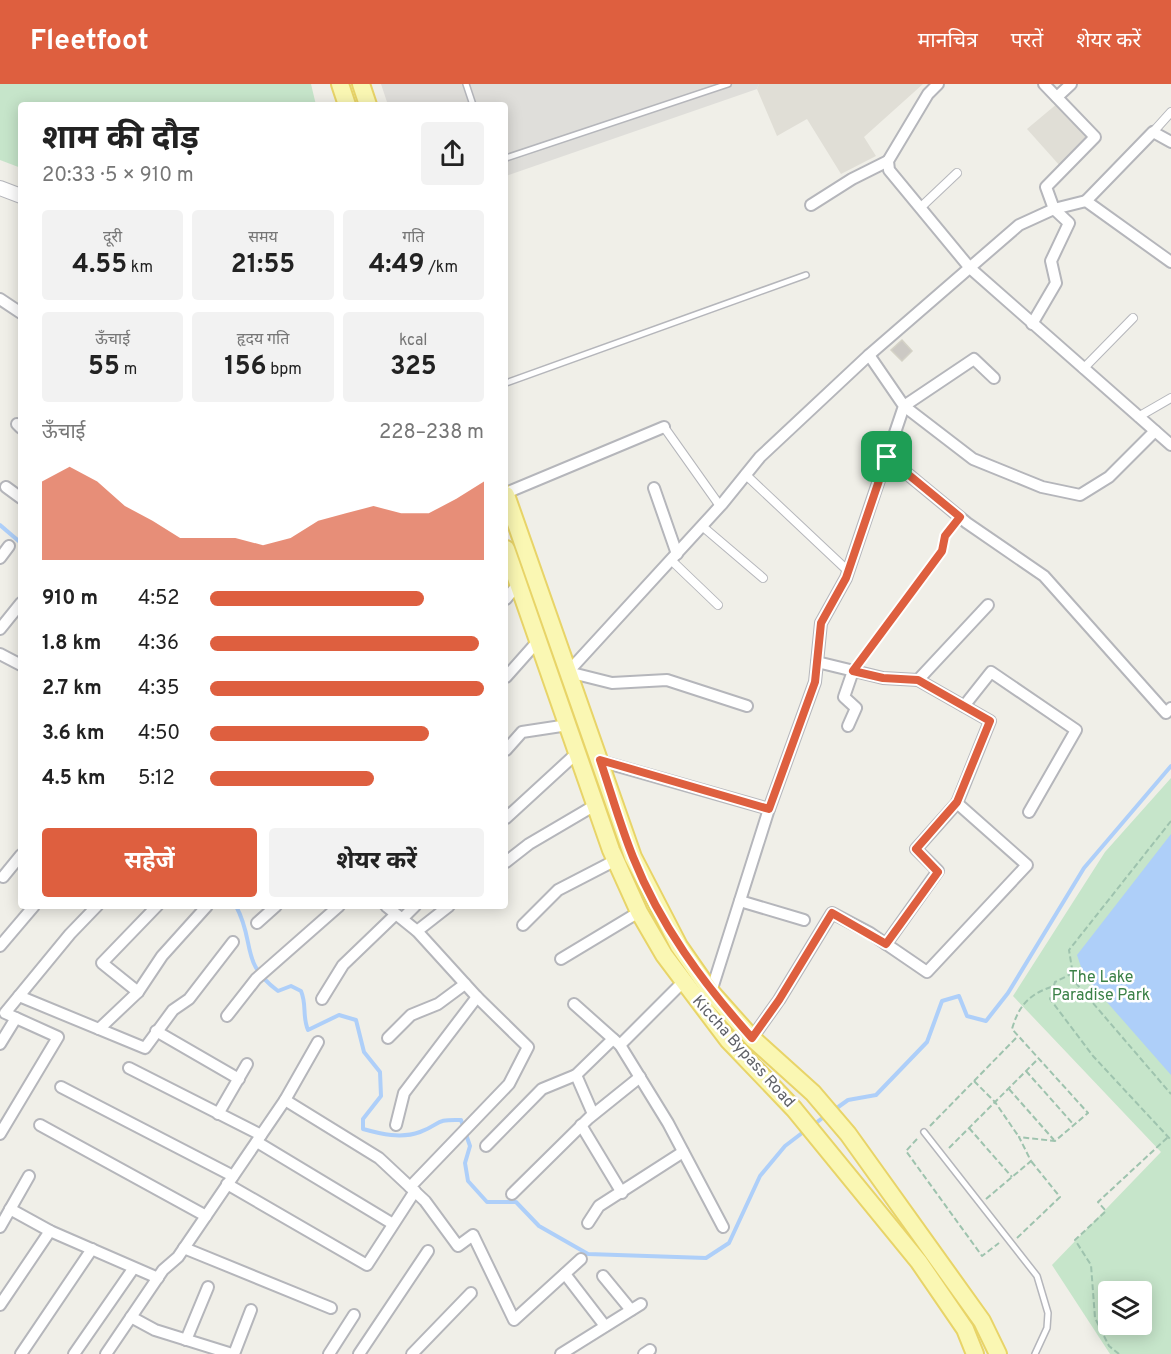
<!DOCTYPE html>
<html lang="hi">
<meta charset="utf-8">
<style>
:root{--surface:#fff;--page:#f2f2f2;--text:#222;--muted:#767676;--accent:#de5f3f}
body{margin:0;font-family:Overpass,"Noto Sans Devanagari",sans-serif;background:var(--page);color:var(--text);height:100vh;display:flex;flex-direction:column;font-size:22px;white-space:nowrap}
*{box-sizing:border-box;margin:0}
p{font-size:20px;color:var(--muted)}
.icon{flex:none;width:33px;height:33px;fill:none;stroke:currentColor;stroke-width:2;stroke-linecap:round;stroke-linejoin:round}
.map{position:relative;flex:1;overflow:hidden}
.side{position:absolute;left:18px;top:18px;width:490px;height:807px;display:flex;flex-direction:column;background:var(--surface);border-radius:6px;box-shadow:0 3px 15px #0003}
.side>*{flex:none}
.buttons{position:absolute;left:1098px;top:1197px;display:grid;gap:12px}
.buttons a{display:grid;place-items:center;width:54px;height:54px;border-radius:6px;background:var(--surface);box-shadow:0 3px 15px #0003;font-size:30px}
.pin{position:absolute;display:grid;place-items:center;width:51px;height:51px;color:#fff;margin:-26px;border-radius:12px;box-shadow:0 3px 9px #0006}
.round{display:grid;place-items:center;flex:none;width:63px;height:63px;border-radius:6px;background:var(--page)}
.headline{display:flex;align-items:center;justify-content:space-between;height:102px;padding:0 24px}
h1{font-size:33px;font-weight:700;line-height:45px}
.figures{display:grid;grid-template-columns:repeat(3,1fr);gap:9px;height:102px;padding:6px 24px}
.figures div{display:grid;align-content:center;border-radius:6px;background:var(--page);text-align:center}
.figures b{font-size:26px;font-weight:700}
.figures small{font-size:16px;font-weight:400}
.figures p{font-size:16px}
.chart{height:168px;padding:12px 24px}
.chart p{display:flex;justify-content:space-between}
.chart svg{width:100%;height:108px;margin-top:6px;fill:var(--accent);opacity:.7}
.button{display:flex;gap:12px;margin-top:auto;padding:12px 24px}
.button a{flex:1;height:69px;border-radius:6px;background:var(--accent);color:#fff;font-size:24px;font-weight:700;line-height:69px;text-align:center}
.button a+a{background:var(--page);color:var(--text)}
ul{padding:0 24px;list-style:none;font-size:20px}
li{display:grid;grid-template-columns:96px 72px 1fr;align-items:center;height:45px}
li i{height:15px;border-radius:8px;background:var(--accent)}
header{display:flex;align-items:center;gap:36px;box-sizing:border-box;height:84px;padding:0 30px;background:var(--accent);color:#fff}
header strong{font-size:28px}
nav{display:flex;gap:33px;margin-inline-start:auto;font-size:21px}
.map>svg:first-child{display:block}
.industrial{fill:#dfdeda}
.education{fill:#e0ded6}
.green{fill:#c6e5ca;fill-rule:evenodd}
.water{fill:#aecff9}
.lines{fill:none;stroke-linecap:round;stroke-linejoin:round}
.stream{stroke:#aecff9;stroke-width:4}
.building{fill:#ccc9c4;stroke:#d4d2c6;stroke-width:1.5}
.service-casing{stroke:#b5b6bb;stroke-width:8}
.pedestrian-casing{stroke:#b5b6bb;stroke-width:10}
.minor-casing{stroke:#b5b6bb;stroke-width:14}
.tertiary-casing{stroke:#b5b6bb;stroke-width:16}
.primary-casing{stroke:#e8d468;stroke-width:20}
.path{stroke:#9ec3ae;stroke-width:2;stroke-dasharray:6 3;stroke-linecap:butt}
.service{stroke:#fff;stroke-width:5}
.pedestrian{stroke:#fff;stroke-width:8}
.minor{stroke:#fff;stroke-width:10}
.tertiary{stroke:#fff;stroke-width:14}
.primary{stroke:#faf7b3;stroke-width:16}
.route-casing{stroke:#fff;stroke-width:12}
.route{stroke:#de5f3f;stroke-width:8}
.labels{text-anchor:middle;dominant-baseline:central;stroke-width:5;stroke-linejoin:round;paint-order:stroke}
.park-label{font-size:16px;fill:#3b8147;stroke:#fff}
.street-label{font-size:16px;fill:#5f6167;stroke:#fff}
</style>
<header>
<strong>Fleetfoot</strong>
<nav><a>मानचित्र</a><a>परतें</a><a>शेयर करें</a></nav>
</header>
<div class="map">
<svg width="1171" height="1270" viewBox="0 0 1171 1270">
<rect width="100%" height="100%" fill="#f0efe8"/>
<path class="industrial" d="M381,0H759L757,5L506,92V21H388Z"/>
<g class="education">
<path d="M759,0H923L864,53L876,72L841,90L807,35L777,52L757,5Z"/>
<path d="M1058,19L1089,53L1061,83L1027,45Z"/>
</g>
<g class="green">
<path d="M0,0H311L316,21H21V84L0,76Z"/>
<path d="M1171,694V1270H1110L1052,1181L1161,1068L1013,912L1105,768ZM1108,1208H1142V1240H1108Z"/>
</g>
<path class="water" d="M1171,750V991L1084,892L1077,871Z"/>
<g class="lines">
<g class="stream">
<path d="M0,441L21,459"/>
<path d="M236,822C256,859 239,878 278,907L291,902L301,907C307,921 302,932 308,946L339,931L356,936L364,968L380,988L381,1012L363,1035V1045C381,1050 401,1055 420,1048C442,1040 433,1035 461,1036L470,1062L465,1079L468,1097L487,1118H516L539,1142L588,1170L706,1174L729,1159L760,1092L785,1062L806,1046"/>
<path d="M834,1026L848,1016L876,1011L927,958L942,917L959,912L967,932L986,937L1008,909L1084,784L1171,682"/>
<path d="M812,1042L825,1032"/>
</g>
</g>
<path class="building" d="M902,256L912,267L902,277L891,266Z"/>
<g class="lines">
<defs>
<g id="service">
<path d="M466,0L473,21"/>
<path d="M506,74L728,0"/>
<path d="M506,299L806,191"/>
<path d="M924,1048L1037,1192L1048,1229L1047,1244L1035,1270"/>
</g>
<g id="pedestrian">
<path d="M1153,48L1171,28"/>
<path d="M920,124L957,89"/>
<path d="M1083,285L1133,234"/>
<path d="M1138,333L1171,314"/>
<path d="M664,343L720,422"/>
<path d="M745,390L848,487"/>
<path d="M702,442L763,494"/>
<path d="M671,476L718,521"/>
<path d="M853,587L942,467L945,452L959,433"/>
</g>
<g id="minor">
<path d="M938,0L928,10L888,77L889,86L970,184L1171,361"/>
<path d="M1057,13L1071,0"/>
<path d="M1086,117L1153,48L1171,58"/>
<path d="M811,121L852,95L888,77"/>
<path d="M0,215L21,229"/>
<path d="M1032,240L1056,199L1051,177L1069,139L1054,125L1046,103L1095,53L1044,0"/>
<path d="M994,294L974,275L904,322L973,375L1042,403L1080,411L1109,393L1155,347"/>
<path d="M17,340L21,344"/>
<path d="M887,373L967,439L1044,492L1166,629L1171,624"/>
<path d="M6,403L21,414"/>
<path d="M654,404L677,470"/>
<path d="M506,409L664,343"/>
<path d="M0,474L9,462"/>
<path d="M506,515L518,500"/>
<path d="M0,545L21,519"/>
<path d="M0,570L21,581"/>
<path d="M506,593L538,557"/>
<path d="M918,596L988,521"/>
<path d="M747,622L667,596L612,599L568,588L722,420L760,373L869,271L1019,141L1054,125L1086,117L1171,178"/>
<path d="M964,622L991,588L1076,646L1029,728"/>
<path d="M848,642L856,624L844,613L853,587"/>
<path d="M506,666L522,648L568,641"/>
<path d="M600,677L769,725"/>
<path d="M506,734L578,668"/>
<path d="M506,778L529,760L597,720"/>
<path d="M3,793L21,771"/>
<path d="M740,817L804,836"/>
<path d="M386,822L417,847L477,913L528,963L509,1000L410,1103"/>
<path d="M403,834L415,822"/>
<path d="M257,839L276,822"/>
<path d="M523,841L558,806L616,776"/>
<path d="M417,847L449,822"/>
<path d="M886,860L938,787L916,765L957,719"/>
<path d="M0,862L34,822"/>
<path d="M561,875L639,828"/>
<path d="M138,908L102,879L157,822"/>
<path d="M711,908L769,725L815,598L821,539L846,494L904,322L869,271"/>
<path d="M19,912L145,964L173,926L189,915L233,858"/>
<path d="M322,915L343,881L395,831"/>
<path d="M574,920L620,961L668,1039L723,1143"/>
<path d="M227,932L256,895L339,822"/>
<path d="M16,934L5,929L70,850L97,822"/>
<path d="M99,945L138,908L162,872L207,822"/>
<path d="M156,947L239,995"/>
<path d="M388,954L411,931L438,920L465,900"/>
<path d="M752,954L779,916L832,829L870,849L927,888L1027,781L957,719L990,637L918,596L883,594L817,578"/>
<path d="M0,960L16,934L58,953L0,1050"/>
<path d="M620,961L683,898"/>
<path d="M129,984L261,1051"/>
<path d="M576,991L593,1030"/>
<path d="M61,1003L233,1092"/>
<path d="M285,1016L379,1074L425,1117L458,1162L473,1151L514,1236L581,1175"/>
<path d="M218,1030L247,980"/>
<path d="M40,1041L206,1132"/>
<path d="M396,1041L404,1009L477,913"/>
<path d="M581,1041L622,1109"/>
<path d="M257,1058L393,1140"/>
<path d="M486,1062L542,1005L576,991L613,955"/>
<path d="M227,1100L367,1181L415,1107"/>
<path d="M512,1110L589,1034L640,993"/>
<path d="M10,1125L50,1147L158,1194"/>
<path d="M588,1139L599,1122L683,1068"/>
<path d="M0,1143L29,1092"/>
<path d="M184,1164L331,1224"/>
<path d="M565,1190L605,1242"/>
<path d="M603,1192L631,1226"/>
<path d="M0,1221L50,1147"/>
<path d="M131,1233L155,1246L232,1270"/>
<path d="M186,1256L208,1203"/>
<path d="M21,1270L92,1165"/>
<path d="M74,1270L133,1185"/>
<path d="M106,1270L163,1186L178,1173L285,1016L318,958"/>
<path d="M234,1270L251,1226"/>
<path d="M329,1270L354,1231"/>
<path d="M359,1270L428,1167"/>
<path d="M412,1270L471,1209"/>
<path d="M561,1270L641,1220"/>
<path d="M644,1270L650,1266"/>
</g>
<path id="tertiary" d="M0,104L21,112"/>
<g id="primary">
<path d="M340,0L347,21"/>
<path d="M361,0L368,21"/>
<path d="M506,411L633,773L679,862L711,908L752,954L813,1009L848,1050L982,1237L998,1270"/>
<path d="M506,465L611,766L639,828L664,871L728,956L794,1025L919,1178L965,1245L975,1270"/>
</g>
</defs>
<use href="#service" class="service-casing"/>
<use href="#pedestrian" class="pedestrian-casing"/>
<use href="#minor" class="minor-casing"/>
<use href="#tertiary" class="tertiary-casing"/>
<use href="#primary" class="primary-casing"/>
<g class="path">
<path d="M1171,737L1069,866L1074,897L1171,1010"/>
<path d="M1073,889L1055,898L1050,915L1093,972L1171,1056"/>
<path d="M1026,987L1074,1041"/>
<path d="M974,997L995,1018L1019,1053"/>
<path d="M1009,1005L1054,1056"/>
<path d="M930,1042L1018,952"/>
<path d="M969,1044L1012,1093"/>
<path d="M917,1055L906,1067L982,1172L999,1159"/>
<path d="M949,1064L1038,975"/>
<path d="M986,1115L1031,1077L1019,1053L1055,1057L1088,1029L1012,945C1019,921 1029,910 1054,902"/>
<path d="M1017,1154L1060,1113L1031,1077"/>
<path d="M1119,1270L1109,1262L1095,1234L1091,1181L1075,1156L1106,1127L1098,1118L1168,1053"/>
</g>
<use href="#service" class="service"/>
<use href="#pedestrian" class="pedestrian"/>
<use href="#minor" class="minor"/>
<use href="#tertiary" class="tertiary"/>
<use href="#primary" class="primary"/>
</g>
<g class="lines">
<defs>
<path id="route" d="M887,373L960,433L945,452L942,467L853,587L883,594L918,596L990,637L957,718L916,765L938,788L886,860L832,829L779,916L752,954C703,899 660,841 633,773C620,741 611,708 600,676L769,725L815,598L821,539L846,494Z"/>
</defs>
<use href="#route" class="route-casing"/>
<use href="#route" class="route"/>
</g>
<g class="labels">
<g class="park-label">
<text x="1101" y="894">The Lake<tspan x="1101" dy="18">Paradise Park</tspan></text>
</g>
<g class="street-label">
<text transform="translate(743 968) rotate(48)">Kiccha Bypass Road</text>
</g>
</g>
</svg>
<div class="buttons">
<a><svg class="icon" aria-label="layers" viewBox="0 0 24 24"><path d="M12 4l9 5-9 5-9-5zM3 14l9 5 9-5"/></svg></a>
</div>
<div class="pin" style="left:887px;top:373px;background:#1e9e55"><svg class="icon" aria-label="arrive" viewBox="0 0 24 24"><path d="M6 21V4h12l-3 4 3 4H6"/></svg></div>
<section class="side">
<div class="headline"><div><h1>शाम की दौड़</h1><p>20:33 · 5 × 910 m</p></div><a class="round"><svg class="icon" aria-label="share" viewBox="0 0 24 24"><path d="M12 15V3M7 8l5-5 5 5M5 13v7h14v-7"/></svg></a></div>
<div class="figures">
<div><p>दूरी</p><b>4.55<small> km</small></b></div>
<div><p>समय</p><b>21:55</b></div>
<div><p>गति</p><b>4:49<small> /km</small></b></div>
</div>
<div class="figures">
<div><p>ऊँचाई</p><b>55<small> m</small></b></div>
<div><p>हृदय गति</p><b>156<small> bpm</small></b></div>
<div><p>kcal</p><b>325</b></div>
</div>
<div class="chart"><p><span>ऊँचाई</span>228–238 m</p>
<svg viewBox="0 0 160 44" preserveAspectRatio="none"><path d="M0 44V12L10 6L20 12L30 22L40 28L50 35L60 35L70 35L80 38L90 35L100 28L110 25L120 22L130 25L140 25L150 19L160 12V44z"/></svg>
</div>
<ul>
<li><b>910 m</b>4:52<i style="width:78%"></i></li>
<li><b>1.8 km</b>4:36<i style="width:98%"></i></li>
<li><b>2.7 km</b>4:35<i style="width:100%"></i></li>
<li><b>3.6 km</b>4:50<i style="width:80%"></i></li>
<li><b>4.5 km</b>5:12<i style="width:60%"></i></li>
</ul>
<div class="button"><a>सहेजें</a><a>शेयर करें</a></div>
</section>
</div>
